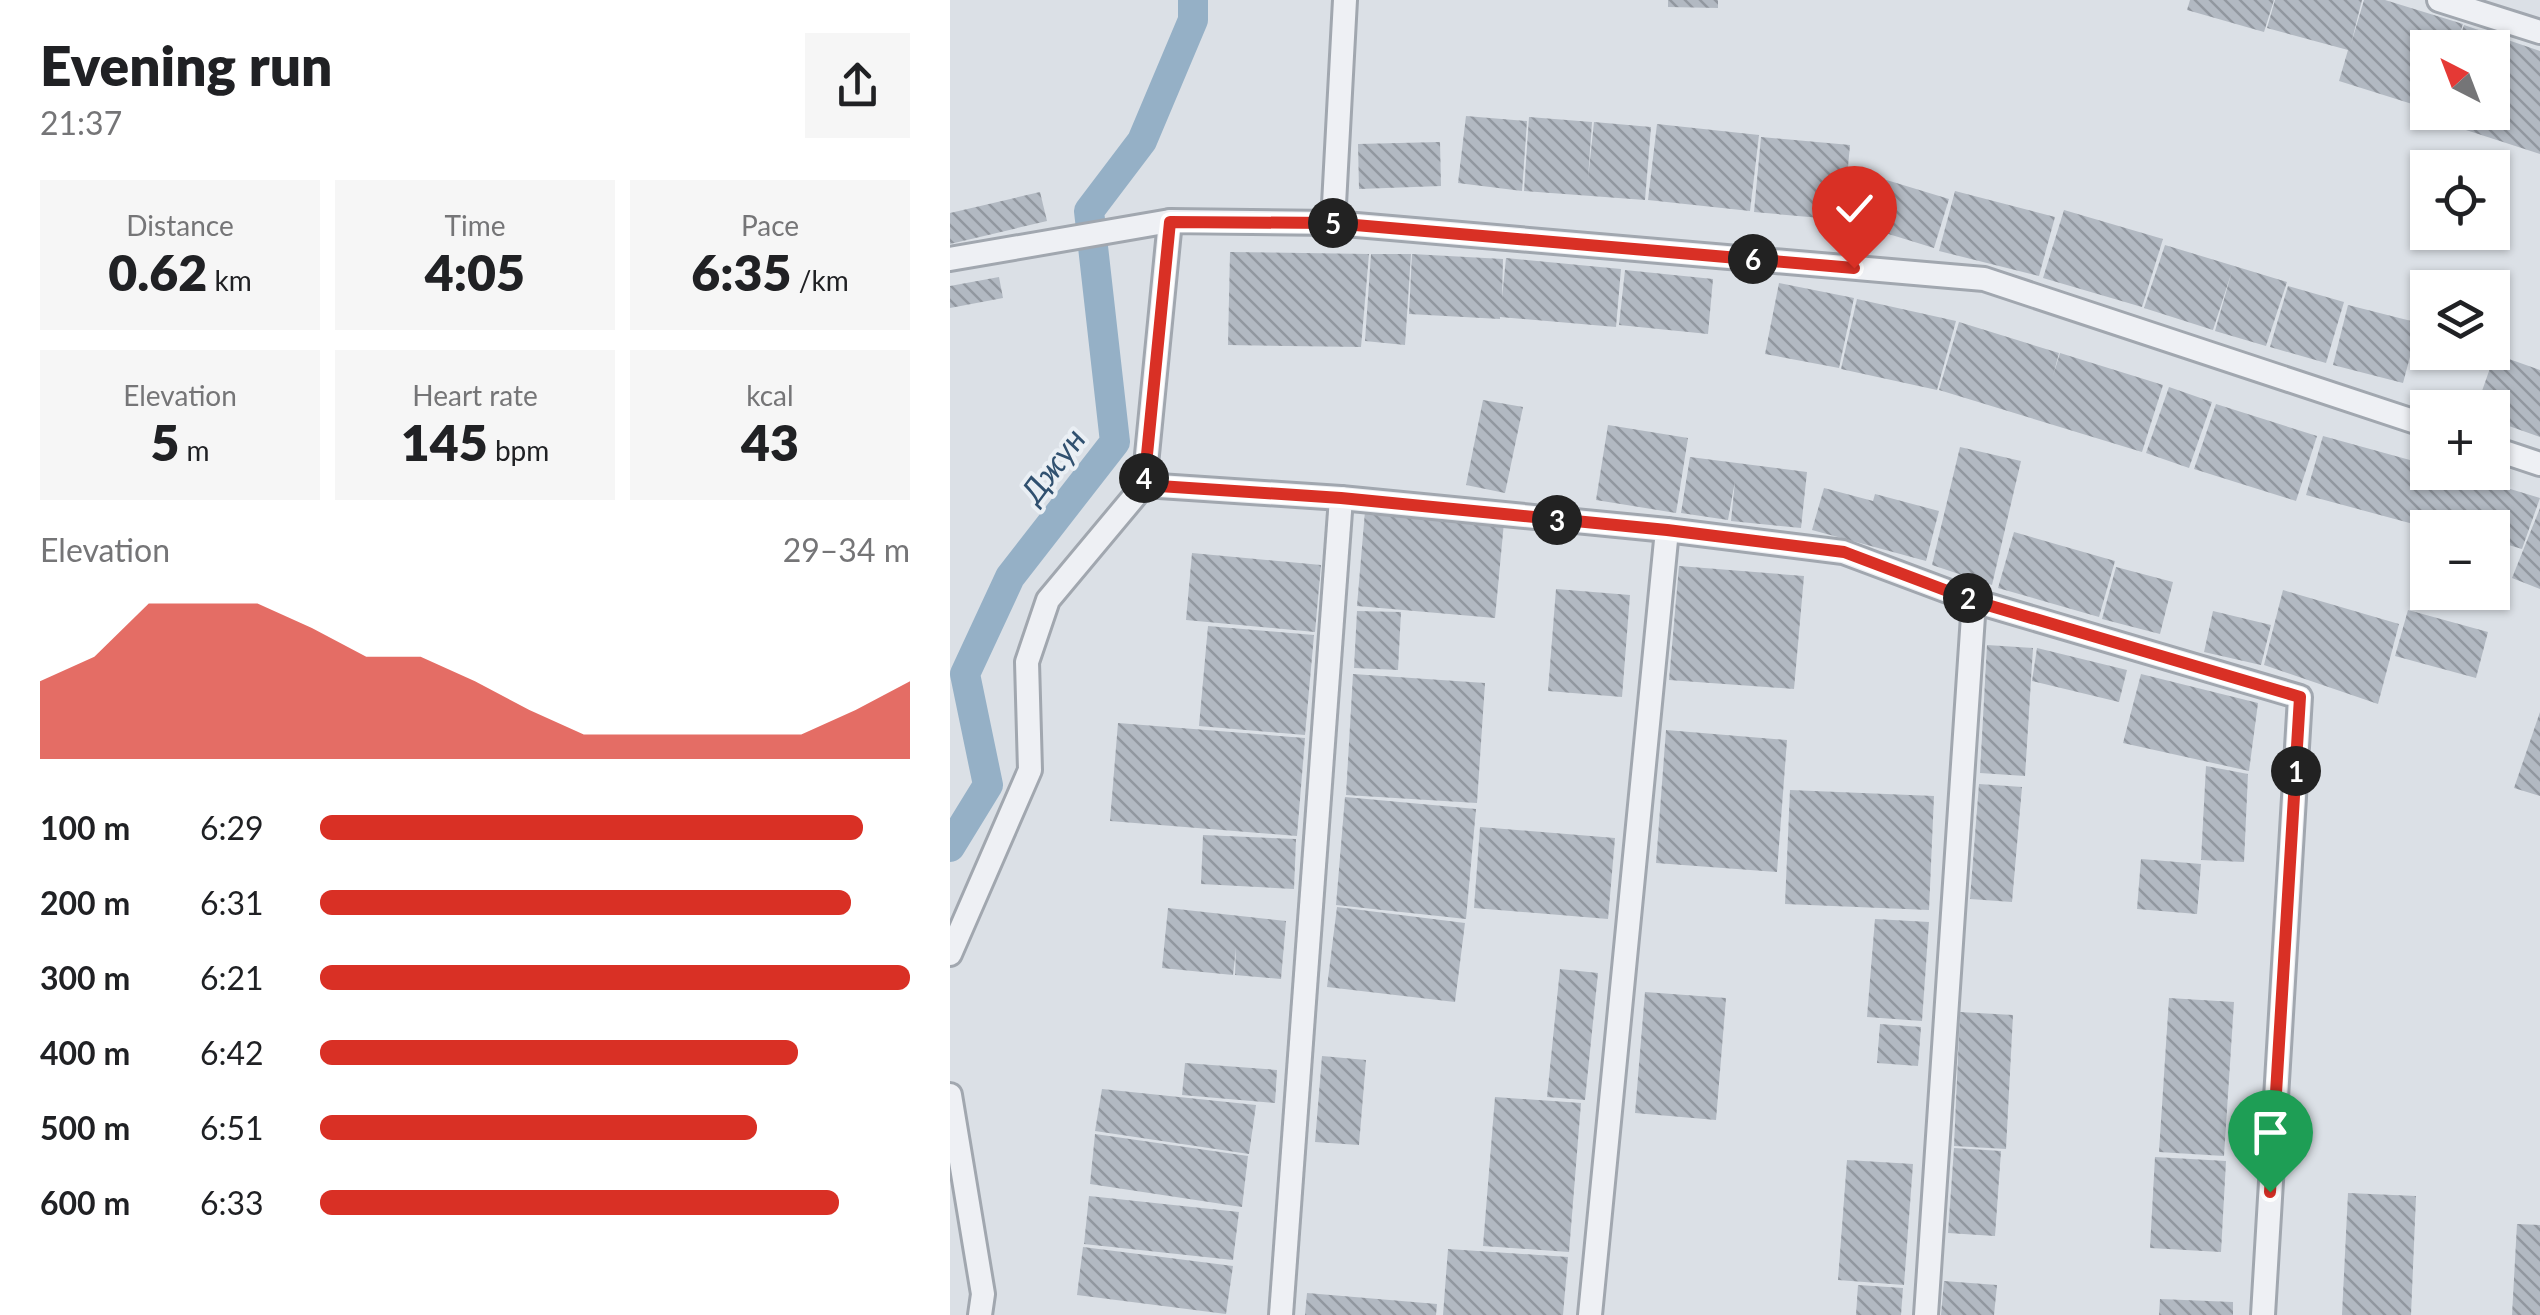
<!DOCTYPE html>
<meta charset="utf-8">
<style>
:root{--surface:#fff;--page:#f6f6f6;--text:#202124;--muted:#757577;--accent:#d93025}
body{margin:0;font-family:Lato,sans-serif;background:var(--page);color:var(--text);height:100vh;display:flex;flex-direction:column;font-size:38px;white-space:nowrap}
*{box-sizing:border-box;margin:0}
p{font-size:32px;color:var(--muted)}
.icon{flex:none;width:55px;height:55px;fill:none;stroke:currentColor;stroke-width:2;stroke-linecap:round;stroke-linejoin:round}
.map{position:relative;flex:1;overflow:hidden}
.panel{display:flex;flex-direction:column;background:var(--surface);width:950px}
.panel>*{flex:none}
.needle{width:65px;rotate:318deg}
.tools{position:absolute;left:1460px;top:30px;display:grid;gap:20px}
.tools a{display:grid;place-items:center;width:100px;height:100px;border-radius:0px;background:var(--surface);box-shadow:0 2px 8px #0004;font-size:50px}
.pin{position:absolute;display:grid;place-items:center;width:85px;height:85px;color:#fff;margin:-102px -42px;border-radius:50% 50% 50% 0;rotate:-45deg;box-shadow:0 0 10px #0007}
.pin .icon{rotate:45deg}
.km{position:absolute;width:50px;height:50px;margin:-25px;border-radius:50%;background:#222;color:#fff;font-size:28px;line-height:50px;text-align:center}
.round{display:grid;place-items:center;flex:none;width:105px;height:105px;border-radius:0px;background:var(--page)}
.summary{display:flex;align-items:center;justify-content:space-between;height:170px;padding:0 40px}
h1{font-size:55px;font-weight:800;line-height:75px}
.stats{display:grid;grid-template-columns:repeat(3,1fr);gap:15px;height:170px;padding:10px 40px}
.stats div{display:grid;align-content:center;border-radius:0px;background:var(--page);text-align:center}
.stats b{font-size:50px;font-weight:800}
.stats small{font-size:28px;font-weight:400}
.stats p{font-size:28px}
.chart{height:280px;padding:20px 40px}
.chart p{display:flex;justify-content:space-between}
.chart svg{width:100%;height:180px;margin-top:10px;fill:var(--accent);opacity:.7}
ul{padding:0 40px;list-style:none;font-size:32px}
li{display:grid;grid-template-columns:160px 120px 1fr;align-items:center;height:75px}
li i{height:25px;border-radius:12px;background:var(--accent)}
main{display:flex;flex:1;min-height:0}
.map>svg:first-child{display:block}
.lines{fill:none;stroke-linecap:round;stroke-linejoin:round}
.canal{stroke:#95b0c6;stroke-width:30}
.building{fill:url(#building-back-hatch)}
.minor-casing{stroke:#a1a7af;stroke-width:28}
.minor{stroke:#eef0f4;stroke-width:22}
.route-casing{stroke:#fff;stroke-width:20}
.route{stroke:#d93025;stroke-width:12}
.labels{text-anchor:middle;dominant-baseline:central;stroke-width:8;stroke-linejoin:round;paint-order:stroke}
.water-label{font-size:32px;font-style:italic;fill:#30506f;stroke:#eaeff4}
</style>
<main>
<section class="panel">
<div class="summary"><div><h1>Evening run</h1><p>21:37</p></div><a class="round"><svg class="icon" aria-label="share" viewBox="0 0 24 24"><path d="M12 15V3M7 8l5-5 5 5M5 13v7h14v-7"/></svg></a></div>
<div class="stats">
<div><p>Distance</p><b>0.62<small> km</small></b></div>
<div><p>Time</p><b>4:05</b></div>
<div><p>Pace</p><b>6:35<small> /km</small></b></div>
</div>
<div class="stats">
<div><p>Elevation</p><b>5<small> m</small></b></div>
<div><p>Heart rate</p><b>145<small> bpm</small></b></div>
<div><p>kcal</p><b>43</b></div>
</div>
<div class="chart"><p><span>Elevation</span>29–34 m</p>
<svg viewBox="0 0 160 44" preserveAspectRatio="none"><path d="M0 44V25L10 19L20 6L30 6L40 6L50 12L60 19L70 19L80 25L90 32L100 38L110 38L120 38L130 38L140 38L150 32L160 25V44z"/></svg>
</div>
<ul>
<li><b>100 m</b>6:29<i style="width:92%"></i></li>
<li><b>200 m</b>6:31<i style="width:90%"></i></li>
<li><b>300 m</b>6:21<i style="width:100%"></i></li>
<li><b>400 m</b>6:42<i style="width:81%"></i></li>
<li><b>500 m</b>6:51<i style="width:74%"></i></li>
<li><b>600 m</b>6:33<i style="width:88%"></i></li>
</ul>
</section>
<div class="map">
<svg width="1590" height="1315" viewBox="0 0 1590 1315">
<defs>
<pattern id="building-back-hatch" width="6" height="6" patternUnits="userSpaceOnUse" patternTransform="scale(2.5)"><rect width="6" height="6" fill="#b2b9c2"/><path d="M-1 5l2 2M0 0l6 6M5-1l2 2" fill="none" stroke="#91979f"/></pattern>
</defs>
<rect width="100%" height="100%" fill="#dbe0e6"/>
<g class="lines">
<path class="canal" d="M0,847L38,785L15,674L60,577L165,442L139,211L192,141L243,20V0"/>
</g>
<g class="building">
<path d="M718,0H768V8L718,7Z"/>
<path d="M1240,0H1324L1314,32L1237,10Z"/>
<path d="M1325,0H1412L1401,44L1414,0H1435L1513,24L1505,48H1478V109L1389,81L1398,50L1317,28Z"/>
<path d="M1514,25L1590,51V154L1482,119L1484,112H1542V48H1506Z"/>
<path d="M516,116L577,121L572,191L508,183Z"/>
<path d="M579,117L642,122L638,179L644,122L701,127L695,200L574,191Z"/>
<path d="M707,124L809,135L800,211L698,200Z"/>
<path d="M811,137L900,145L893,220L804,212Z"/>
<path d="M490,142L491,186L409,189L408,144Z"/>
<path d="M920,175L999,199L984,248L906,224Z"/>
<path d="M1005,191L1105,217L1089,276L989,251Z"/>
<path d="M90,192L97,221L0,244V213Z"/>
<path d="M1114,210L1213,239L1192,307L1093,278Z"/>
<path d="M1215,245L1337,282L1316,346L1265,331L1282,271L1263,330L1194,308Z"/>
<path d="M280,252L419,254L411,347L278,345Z"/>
<path d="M421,254H461L455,345L415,341Z"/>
<path d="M462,254L553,259L552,298L556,258L671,269L666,327L550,317V319L459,314Z"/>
<path d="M675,270L763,279L758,334L669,325Z"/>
<path d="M49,277L53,298L0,308V286Z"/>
<path d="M829,283L904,298L889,368L815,354Z"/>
<path d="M1338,286L1394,302L1376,363L1320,347Z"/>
<path d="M907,299L1006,321L987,390L891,369Z"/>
<path d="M1398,305L1469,323L1453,383L1383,365Z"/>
<path d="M1009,322L1109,353L1103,376L1110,353L1213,385L1192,452L989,390Z"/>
<path d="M1545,354L1590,370V437L1542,420V408H1526Z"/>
<path d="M1219,387L1262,402L1239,468L1196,453Z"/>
<path d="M533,400L573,407L555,493L516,485Z"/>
<path d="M1266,404L1367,436L1346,501L1244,469Z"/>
<path d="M658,425L738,438L726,513L646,500Z"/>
<path d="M1373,436L1478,465V472H1504L1590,498L1572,549L1542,540V528H1499L1469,518L1467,525L1356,495Z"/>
<path d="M1010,447L1071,461L1042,585L982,565Z"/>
<path d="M740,457L857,472L851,528L781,521L785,481L778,520L731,513Z"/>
<path d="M874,488L923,501L925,494L989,511L976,561L862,530Z"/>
<path d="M1590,508V589L1562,578Z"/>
<path d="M415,511L554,522L545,618L407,606Z"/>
<path d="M1064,532L1165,561L1149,617L1048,588Z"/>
<path d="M242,553L371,565L365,632L236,620Z"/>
<path d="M729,566L854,576L844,689L719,680Z"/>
<path d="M1166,567L1223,582L1210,634L1152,619Z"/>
<path d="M606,589L680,595L672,697L598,691Z"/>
<path d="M1333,590L1449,624L1428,704L1314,665Z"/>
<path d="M1458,610L1538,632L1526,678L1445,656Z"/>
<path d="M407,611L451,612L448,670L404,668Z"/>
<path d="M1263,611L1321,625L1311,665L1254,652Z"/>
<path d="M258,626L364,635L355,735L249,726Z"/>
<path d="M1037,645L1083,648L1075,776L1030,773Z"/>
<path d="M1087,648L1177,670L1169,702L1082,681Z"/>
<path d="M403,674L535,683L527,803L396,795Z"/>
<path d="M1191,674L1308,703L1299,771L1173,743Z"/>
<path d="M1590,712V796L1564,788Z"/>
<path d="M168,723L355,738L347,836L160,821Z"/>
<path d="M716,730L837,740L827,872L706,863Z"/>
<path d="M1256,766L1298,774L1294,862L1251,860Z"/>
<path d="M1029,784L1072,787L1062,902L1020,899Z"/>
<path d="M840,790L984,796L979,910L835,904Z"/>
<path d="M395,797L526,809L516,919L386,905Z"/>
<path d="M530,827L665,838L658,919L524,908Z"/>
<path d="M253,835L346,839L344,889L251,884Z"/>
<path d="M1191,859L1251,864L1247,914L1187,909Z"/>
<path d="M387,907L515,923L505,1002L377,987Z"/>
<path d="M218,908L336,921L331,979L285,975L286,948L283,975L212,968Z"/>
<path d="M925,919L979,922L972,1021L917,1017Z"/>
<path d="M610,969L648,973L635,1100L597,1097Z"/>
<path d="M695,992L776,998L766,1120L685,1113Z"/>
<path d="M1219,998L1284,1002L1274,1156L1209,1152Z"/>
<path d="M1010,1012L1063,1015L1056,1149L1004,1146Z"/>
<path d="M930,1024L971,1027L968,1066L927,1063Z"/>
<path d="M372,1056L416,1060L409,1145L365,1142Z"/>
<path d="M235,1063L327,1070L325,1103L232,1095Z"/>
<path d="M152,1089L306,1105L299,1154L145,1131Z"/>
<path d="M545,1097L631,1103L619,1252L533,1246Z"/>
<path d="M145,1134L298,1156L292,1207L140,1184Z"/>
<path d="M1004,1148L1051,1151L1045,1236L998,1233Z"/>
<path d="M1205,1157L1276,1161L1271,1252L1200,1248Z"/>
<path d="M897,1160L963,1164L954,1285L888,1280Z"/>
<path d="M1398,1193L1466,1196L1461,1315H1392Z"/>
<path d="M139,1196L289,1212L283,1260L134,1244Z"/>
<path d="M1567,1224L1590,1225V1315H1562Z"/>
<path d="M133,1247L283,1266L276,1314L127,1295Z"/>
<path d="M498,1249L618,1257L613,1315H493Z"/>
<path d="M994,1281L1047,1285L1044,1315H991Z"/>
<path d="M908,1285L953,1288L951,1315H906Z"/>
<path d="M357,1293L487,1304L486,1315H355Z"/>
<path d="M1210,1299L1283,1302V1315H1209Z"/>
</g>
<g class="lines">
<defs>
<g id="minor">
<path d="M1489,0L1590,32"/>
<path d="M383,223L395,0"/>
<path d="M0,259L220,221L383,223L1034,279L1478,426"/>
<path d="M1542,448L1590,464"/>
<path d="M194,485L391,498L717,530L893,552L1024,601L1350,697L1313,1315"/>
<path d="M0,954L80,770L77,662L98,600L194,485L220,221"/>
<path d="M0,1095L33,1294L30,1315"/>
<path d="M331,1315L391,498"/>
<path d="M640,1315L717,530"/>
<path d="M976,1315L1024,601"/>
</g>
</defs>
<use href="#minor" class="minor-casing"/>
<use href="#minor" class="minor"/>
</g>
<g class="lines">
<defs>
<path id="route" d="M904,268L382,223L220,222L194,485L391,498L717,530L894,552L1024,601L1350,697L1320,1192"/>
</defs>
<use href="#route" class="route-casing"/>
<use href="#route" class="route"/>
</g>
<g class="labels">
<g class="water-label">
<text transform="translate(102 465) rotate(-53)">Джун</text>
</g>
</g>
</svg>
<div class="tools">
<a><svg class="needle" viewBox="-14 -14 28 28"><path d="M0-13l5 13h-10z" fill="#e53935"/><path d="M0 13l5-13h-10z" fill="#757577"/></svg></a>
<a><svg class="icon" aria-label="locate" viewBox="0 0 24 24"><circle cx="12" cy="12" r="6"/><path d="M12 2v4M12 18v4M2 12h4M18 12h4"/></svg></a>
<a><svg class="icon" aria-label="layers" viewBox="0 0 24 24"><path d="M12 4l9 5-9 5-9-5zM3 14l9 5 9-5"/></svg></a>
<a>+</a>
<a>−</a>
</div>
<div class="pin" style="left:1320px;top:1192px;background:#1e9e55"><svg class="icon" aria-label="arrive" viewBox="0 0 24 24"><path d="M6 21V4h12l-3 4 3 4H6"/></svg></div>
<div class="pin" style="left:904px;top:268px;background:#d93025"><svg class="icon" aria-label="check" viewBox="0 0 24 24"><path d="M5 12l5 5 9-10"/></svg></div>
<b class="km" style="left:1346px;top:771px">1</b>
<b class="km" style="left:1018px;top:598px">2</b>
<b class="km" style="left:607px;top:520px">3</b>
<b class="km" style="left:194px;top:478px">4</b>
<b class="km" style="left:383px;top:223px">5</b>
<b class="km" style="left:803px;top:259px">6</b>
</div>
</main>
